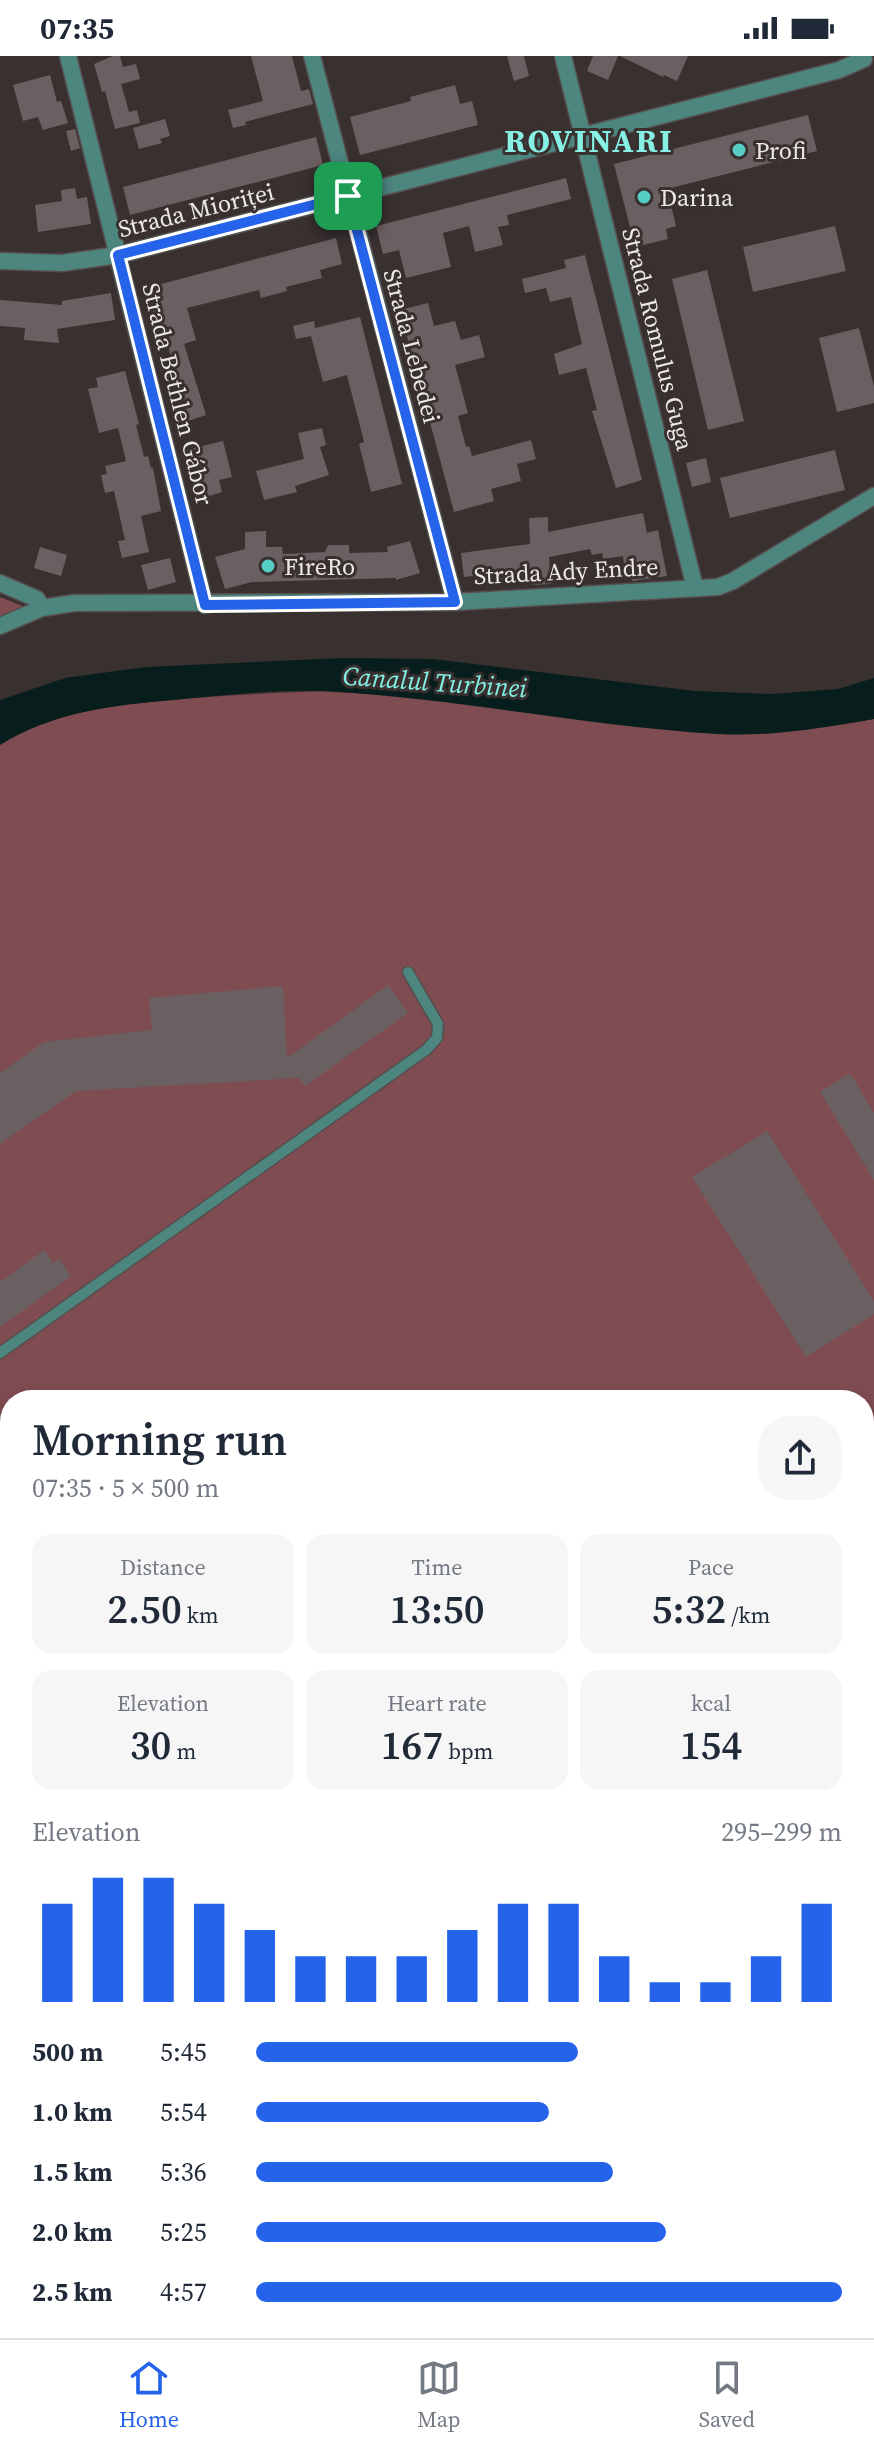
<!DOCTYPE html>
<meta charset="utf-8">
<style>
:root{--surface:#fff;--page:#f6f6f7;--text:#1f2937;--muted:#747a83;--line:#e0e1e3;--accent:#2563eb}
body{margin:0;font-family:"Source Serif 4",serif;background:var(--page);color:var(--text);height:100vh;display:flex;flex-direction:column;font-size:30px;white-space:nowrap}
*{box-sizing:border-box;margin:0}
p{font-size:26px;color:var(--muted)}
.icon{flex:none;width:44px;height:44px;fill:none;stroke:currentColor;stroke-width:2;stroke-linecap:round;stroke-linejoin:round}
.map{position:relative;flex:1;overflow:hidden}
.side{position:absolute;left:0px;top:1334px;width:874px;height:948px;display:flex;flex-direction:column;background:var(--surface);border-radius:32px 32px 0 0;box-shadow:0 4px 12px #0003}
.side>*{flex:none}
.pin{position:absolute;display:grid;place-items:center;width:68px;height:68px;color:#fff;margin:-34px;border-radius:16px;box-shadow:0 4px 12px #0006}
.round{display:grid;place-items:center;flex:none;width:84px;height:84px;border-radius:32px;background:var(--page)}
.headline{display:flex;align-items:center;justify-content:space-between;height:136px;padding:0 32px}
h1{font-size:44px;font-weight:600;line-height:60px}
.figures{display:grid;grid-template-columns:repeat(3,1fr);gap:12px;height:136px;padding:8px 32px}
.figures div{display:grid;align-content:center;border-radius:20px;background:var(--page);text-align:center}
.figures b{font-size:40px;font-weight:600}
.figures small{font-size:22px;font-weight:400}
.figures p{font-size:22px}
.chart{height:224px;padding:16px 32px}
.chart p{display:flex;justify-content:space-between}
.chart svg{width:100%;height:144px;margin-top:8px;stroke:var(--accent);stroke-width:6}
ul{padding:0 32px;list-style:none;font-size:26px}
li{display:grid;grid-template-columns:128px 96px 1fr;align-items:center;height:60px}
li i{height:20px;border-radius:10px;background:var(--accent)}
.status{display:flex;justify-content:space-between;align-items:center;height:56px;padding:0 40px;background:var(--surface);direction:ltr}
.status svg{height:22px;fill:currentColor}
.tabs{display:flex;justify-content:space-around;align-items:center;height:112px;border-top:2px solid var(--line);background:var(--surface);font-size:22px;color:var(--muted)}
.tabs a{display:grid;justify-items:center;gap:4px}
.tabs .current{color:var(--accent)}
.map>svg:first-child{display:block}
.green{fill:#7f4c52}
.water{fill:#081e1c}
.building{fill:#6b6061}
.lines{fill:none;stroke-linecap:round;stroke-linejoin:round}
.lane-casing{stroke:#564d4d;stroke-width:13}
.street-casing{stroke:#564d4d;stroke-width:19}
.secondary-casing{stroke:#564d4d;stroke-width:19}
.lane{stroke:#4d857f;stroke-width:10}
.street{stroke:#4d857f;stroke-width:16}
.secondary{stroke:#55b3aa;stroke-width:16}
.route-casing{stroke:#fff;stroke-width:16}
.route{stroke:#2563eb;stroke-width:10}
.poi-dot{fill:#56cec3;stroke:#393030;stroke-width:3}
.labels{text-anchor:middle;dominant-baseline:central;stroke-width:6;stroke-linejoin:round;paint-order:stroke}
.poi-label{font-size:24px;fill:#ede7e7;stroke:#393030;text-anchor:start}
.street-label{font-size:24px;fill:#ede7e7;stroke:#393030}
.water-label{font-size:26px;font-style:italic;fill:#81efe3;stroke:#393030}
.district-label{font-size:32px;font-weight:bold;letter-spacing:2px;fill:#87f0e5;stroke:#393030}
</style>
<div class="status"><b>07:35</b><svg viewBox="0 0 49 12"><path d="M0 12V9h3v3zM5 12V6h3v6zM10 12V3h3v9zM15 12V0h3v12zM26 1h20v11H26zM47 4h2v5h-2z"/></svg></div>
<div class="map">
<svg width="874" height="2282" viewBox="0 0 874 2282">
<rect width="100%" height="100%" fill="#393030"/>
<g class="green">
<path d="M0,541L25,551L23,554L0,565Z"/>
<path d="M334,635L424,642L720,678L798,674L874,663V2064L864,2085V1344H10V2272H773L768,2282H0V689C55,654 117,649 181,643C232,639 282,636 334,635Z"/>
</g>
<g class="water">
<path d="M343,602L433,603L695,635L772,638L838,633L874,622V663C824,672 768,681 717,678C590,670 465,644 337,636C283,632 228,639 174,644C113,649 53,656 0,689V644L65,622L146,611Z"/>
<path d="M874,2064V2282H768L773,2272H864V2085Z"/>
</g>
<g class="building">
<path d="M113,0H120L123,11L136,8L140,23L121,28L129,56L137,54L140,67L115,73L105,35L102,36L94,8Z"/>
<path d="M251,0H292L301,35L309,33L313,48L245,66L246,69L233,72L228,54L263,45Z"/>
<path d="M507,0H524L529,20L514,25Z"/>
<path d="M593,0H618L608,24L587,15Z"/>
<path d="M620,0H688L677,25L664,19L663,21Z"/>
<path d="M50,19L57,46L61,45L68,67L43,74L38,61L23,65L13,29Z"/>
<path d="M455,29L460,48L472,45L478,69L360,99L350,61L411,45L410,41Z"/>
<path d="M808,59L817,95L667,133L676,170L666,173L668,183L635,191L614,108Z"/>
<path d="M165,63L170,80L160,83L162,87L139,93L133,72Z"/>
<path d="M75,73L80,92L71,95L66,75Z"/>
<path d="M316,81L323,109L130,159L123,131Z"/>
<path d="M566,122L571,143L507,159L509,169L498,171L503,189L475,196L469,170L443,177L451,211L406,222L399,194L383,198L376,170Z"/>
<path d="M75,132L77,143L87,141L91,168L38,176L35,149L62,145L61,134Z"/>
<path d="M835,170L846,215L753,236L743,191Z"/>
<path d="M336,182L342,208L320,214L322,222L286,231L287,235L261,242L259,234L187,252L196,284L184,288L206,359L185,366L170,314L174,313L160,259L153,261L146,232Z"/>
<path d="M585,199L642,424L616,432L592,355L597,354L586,312L559,319L554,298L582,288L571,241L550,246L546,232L525,237L522,223L566,212L564,204Z"/>
<path d="M707,214L744,365L708,374L672,223Z"/>
<path d="M111,237L115,264L57,273L59,287L24,284L25,272L0,270V244L62,249V245Z"/>
<path d="M428,247L434,270L455,265L461,284L479,279L485,301L455,309L468,357L458,360L466,391L469,390L472,400L531,384L536,403L517,408L521,425L491,433L494,445L454,456L400,254Z"/>
<path d="M360,261L402,428L371,436L359,388L364,386L347,319L323,326L311,280L296,283L293,270L314,265L315,272Z"/>
<path d="M859,272L874,331V347L837,356L819,282Z"/>
<path d="M125,315L139,368L136,369L144,401L148,400L151,412H153L161,455L141,460L149,496L122,502L118,485L125,484L114,435L105,437L101,419L107,418L105,410L126,405L118,372L99,377L88,333L98,331L96,322Z"/>
<path d="M322,372L326,389L320,391L329,419L295,430L297,436L264,444L256,415L304,403L298,377Z"/>
<path d="M223,385L232,421L219,424L222,436L203,442L190,393Z"/>
<path d="M835,394L845,434L730,462L720,422Z"/>
<path d="M706,402L711,426L692,431L686,407Z"/>
<path d="M643,457L647,477L658,474L667,520L632,525L631,515L625,516L623,500L603,503L602,497L592,499L590,493L549,501L551,528L532,529L531,513L464,521L461,497L530,488L529,462L548,461V476Z"/>
<path d="M266,475V491H282L283,498L325,496L328,489H349V497L388,496L387,491L410,485L420,517L396,524V522L252,526L225,533L215,501L245,493V476Z"/>
<path d="M40,491L67,499L61,520L34,512Z"/>
<path d="M170,502L176,526L148,534L141,509Z"/>
<path d="M388,929L408,957L305,1030L299,1022L76,1035L0,1088V1017L44,986L152,974L149,942L283,930L287,1002Z"/>
<path d="M850,1017L874,1057V1124L820,1036Z"/>
<path d="M767,1075L874,1245V1258L806,1301L692,1121Z"/>
<path d="M44,1194L53,1207L59,1203L71,1220L0,1271V1226Z"/>
</g>
<g class="lines">
<defs>
<g id="lane">
<path d="M0,1297L426,994L437,982L438,968L408,916"/>
<path d="M0,2211L10,2209"/>
<path d="M469,2272L475,2282"/>
</g>
<g id="street">
<path d="M68,0L205,549"/>
<path d="M312,0L455,546"/>
<path d="M563,0L695,532"/>
<path d="M0,205L62,207L118,199L839,14L864,3"/>
<path d="M0,527L37,543L42,552"/>
<path d="M0,570L42,552L74,547L455,546L718,531L733,525L874,440"/>
</g>
<g id="secondary">
<path d="M864,1694L874,1673"/>
<path d="M625,2282L629,2272"/>
</g>
</defs>
<use href="#lane" class="lane-casing"/>
<use href="#street" class="street-casing"/>
<use href="#secondary" class="secondary-casing"/>
<use href="#lane" class="lane"/>
<use href="#street" class="street"/>
<use href="#secondary" class="secondary"/>
</g>
<g class="lines">
<defs>
<path id="route" d="M348,140L455,546L205,549L118,199Z"/>
</defs>
<use href="#route" class="route-casing"/>
<use href="#route" class="route"/>
</g>
<g class="poi-dot">
<circle cx="739" cy="94" r="8"/>
<circle cx="644" cy="141" r="8"/>
<circle cx="268" cy="510" r="8"/>
</g>
<g class="labels">
<g class="poi-label">
<text x="755" y="94">Profi</text>
<text x="660" y="141">Darina</text>
<text x="284" y="510">FireRo</text>
</g>
<g class="street-label">
<text transform="translate(196 154) rotate(-14)">Strada Mioriței</text>
<text transform="translate(658 283) rotate(76)">Strada Romulus Guga</text>
<text transform="translate(412 290) rotate(75)">Strada Lebedei</text>
<text transform="translate(178 338) rotate(76)">Strada Bethlen Gábor</text>
<text transform="translate(566 515) rotate(-3)">Strada Ady Endre</text>
</g>
<g class="water-label">
<text transform="translate(435 626) rotate(4)">Canalul Turbinei</text>
</g>
<g class="district-label">
<text x="589" y="85">ROVINARI</text>
</g>
</g>
</svg>
<div class="pin" style="left:348px;top:140px;background:#1e9e55"><svg class="icon" aria-label="arrive" viewBox="0 0 24 24"><path d="M6 21V4h12l-3 4 3 4H6"/></svg></div>
<section class="side">
<div class="headline"><div><h1>Morning run</h1><p>07:35 · 5 × 500 m</p></div><a class="round"><svg class="icon" aria-label="share" viewBox="0 0 24 24"><path d="M12 15V3M7 8l5-5 5 5M5 13v7h14v-7"/></svg></a></div>
<div class="figures">
<div><p>Distance</p><b>2.50<small> km</small></b></div>
<div><p>Time</p><b>13:50</b></div>
<div><p>Pace</p><b>5:32<small> /km</small></b></div>
</div>
<div class="figures">
<div><p>Elevation</p><b>30<small> m</small></b></div>
<div><p>Heart rate</p><b>167<small> bpm</small></b></div>
<div><p>kcal</p><b>154</b></div>
</div>
<div class="chart"><p><span>Elevation</span>295–299 m</p>
<svg viewBox="0 0 160 44" preserveAspectRatio="none"><path d="M5 44V14M15 44V6M25 44V6M35 44V14M45 44V22M55 44V30M65 44V30M75 44V30M85 44V22M95 44V14M105 44V14M115 44V30M125 44V38M135 44V38M145 44V30M155 44V14"/></svg>
</div>
<ul>
<li><b>500 m</b>5:45<i style="width:55%"></i></li>
<li><b>1.0 km</b>5:54<i style="width:50%"></i></li>
<li><b>1.5 km</b>5:36<i style="width:61%"></i></li>
<li><b>2.0 km</b>5:25<i style="width:70%"></i></li>
<li><b>2.5 km</b>4:57<i style="width:100%"></i></li>
</ul>
</section>
</div>
<nav class="tabs">
<a class="current"><svg class="icon" aria-label="home" viewBox="0 0 24 24"><path d="M3 11l9-7 9 7M6 9v11h12V9"/></svg>Home</a>
<a><svg class="icon" aria-label="map" viewBox="0 0 24 24"><path d="M3 6l6-2 6 2 6-2v14l-6 2-6-2-6 2zM9 4v14M15 6v14"/></svg>Map</a>
<a><svg class="icon" aria-label="saved" viewBox="0 0 24 24"><path d="M7 4h10v16l-5-4-5 4z"/></svg>Saved</a>
</nav>
